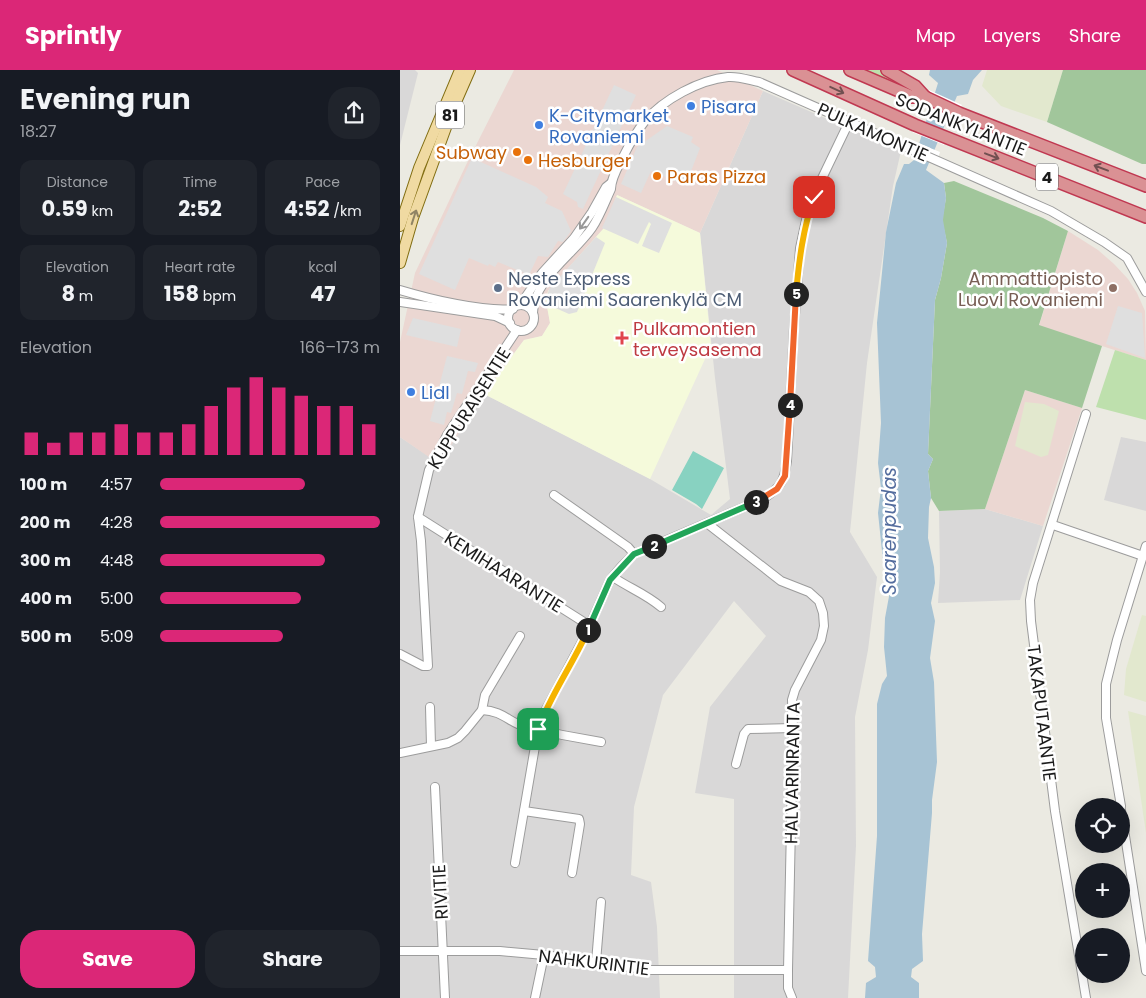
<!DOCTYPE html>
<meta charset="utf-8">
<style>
:root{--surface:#171b24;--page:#20242c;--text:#f1f3f6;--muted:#9ea1a6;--accent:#db2777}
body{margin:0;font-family:Poppins,sans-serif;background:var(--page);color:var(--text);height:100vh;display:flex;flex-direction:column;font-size:19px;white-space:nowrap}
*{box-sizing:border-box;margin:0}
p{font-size:16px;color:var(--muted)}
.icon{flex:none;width:28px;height:28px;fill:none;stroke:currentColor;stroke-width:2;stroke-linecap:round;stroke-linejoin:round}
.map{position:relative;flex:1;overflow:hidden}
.sheet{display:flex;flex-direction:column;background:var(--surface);width:400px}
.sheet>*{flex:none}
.controls{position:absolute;left:675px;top:728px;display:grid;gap:10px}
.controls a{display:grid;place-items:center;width:55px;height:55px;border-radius:50%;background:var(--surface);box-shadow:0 5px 20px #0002;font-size:25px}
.pin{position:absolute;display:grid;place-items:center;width:42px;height:42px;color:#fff;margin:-21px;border-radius:10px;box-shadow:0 2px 8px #0006}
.km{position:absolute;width:25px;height:25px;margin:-12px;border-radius:50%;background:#222;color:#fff;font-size:14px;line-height:25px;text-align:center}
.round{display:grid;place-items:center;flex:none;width:52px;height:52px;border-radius:20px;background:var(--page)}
.summary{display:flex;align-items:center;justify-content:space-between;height:85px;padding:0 20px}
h1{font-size:28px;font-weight:700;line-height:38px}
.metrics{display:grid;grid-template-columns:repeat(3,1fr);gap:8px;height:85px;padding:5px 20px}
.metrics div{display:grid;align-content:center;border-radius:12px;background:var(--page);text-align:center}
.metrics b{font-size:21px;font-weight:700}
.metrics small{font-size:14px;font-weight:400}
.metrics p{font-size:14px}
.chart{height:140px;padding:10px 20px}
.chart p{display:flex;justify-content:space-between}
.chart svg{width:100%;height:90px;margin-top:5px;stroke:var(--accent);stroke-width:6}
.primary-button{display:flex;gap:10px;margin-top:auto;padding:10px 20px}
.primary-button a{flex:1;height:58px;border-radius:20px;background:var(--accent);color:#fff;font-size:20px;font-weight:700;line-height:58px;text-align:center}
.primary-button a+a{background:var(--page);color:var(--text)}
ul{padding:0 20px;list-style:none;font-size:16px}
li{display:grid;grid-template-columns:80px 60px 1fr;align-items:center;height:38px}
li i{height:12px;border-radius:6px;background:var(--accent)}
header{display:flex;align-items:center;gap:30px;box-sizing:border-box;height:70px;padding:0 25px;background:var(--accent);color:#fff}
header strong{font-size:24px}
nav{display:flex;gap:28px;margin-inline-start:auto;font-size:18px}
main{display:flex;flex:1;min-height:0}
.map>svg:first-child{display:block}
.residential{fill:#d9d8d8}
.commercial{fill:#ebd7d2}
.education{fill:#f5fadb}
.farmland{fill:#e2e8ce}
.grass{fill:#bee0ad}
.forest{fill:#a1c69b}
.pitch{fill:#88d2c1}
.parking{fill:#dfdfdf}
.water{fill:#a7c3d4}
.pier{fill:#fff}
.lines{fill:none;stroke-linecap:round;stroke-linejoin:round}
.minor-casing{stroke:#9c9c9c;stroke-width:10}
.major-casing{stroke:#816d11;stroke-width:12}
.highway-casing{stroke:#c03851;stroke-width:14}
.minor{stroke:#fff;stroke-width:8}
.major{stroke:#f0daa2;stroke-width:10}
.highway{stroke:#da9194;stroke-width:11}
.oneway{stroke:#715051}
.oneway2{stroke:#908465}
.oneway3{stroke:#989898}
.split-1-casing{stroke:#fff;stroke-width:10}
.split-2-casing{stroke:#fff;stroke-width:10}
.split-3-casing{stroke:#fff;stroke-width:10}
.split-4-casing{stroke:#fff;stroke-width:10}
.split-5-casing{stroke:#fff;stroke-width:10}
.split-6-casing{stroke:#fff;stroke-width:10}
.split-1{stroke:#f5b400;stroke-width:6}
.split-2{stroke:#22a559;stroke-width:6}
.split-3{stroke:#22a559;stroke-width:6}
.split-4{stroke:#f0652b;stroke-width:6}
.split-5{stroke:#f0652b;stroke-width:6}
.split-6{stroke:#f5b400;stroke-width:6}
.shop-dot{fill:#3f7fe0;stroke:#fff;stroke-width:2}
.food-dot{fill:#e8710a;stroke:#fff;stroke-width:2}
.service-dot{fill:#5c6f8a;stroke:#fff;stroke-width:2}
.education-dot{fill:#8d6e63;stroke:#fff;stroke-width:2}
.health-dot{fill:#e0444e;stroke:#fff;stroke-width:2}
.labels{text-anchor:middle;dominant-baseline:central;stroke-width:5;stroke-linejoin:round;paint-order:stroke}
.shield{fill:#fff;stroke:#5f5f5f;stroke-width:1}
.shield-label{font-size:16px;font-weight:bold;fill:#1b1b1b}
.shop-label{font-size:18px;fill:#366cbe;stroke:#fff;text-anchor:start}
.street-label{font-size:18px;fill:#1b1b1b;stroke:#fff}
.food-label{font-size:18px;fill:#c56008;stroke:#fff;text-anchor:start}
.service-label{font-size:18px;fill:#4e5e75;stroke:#fff;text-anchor:start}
.education-label{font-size:18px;fill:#785e54;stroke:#fff;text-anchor:end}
.health-label{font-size:18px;fill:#be3a42;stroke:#fff;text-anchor:start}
.water-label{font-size:19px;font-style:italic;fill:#546d9e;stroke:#fff}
</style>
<header>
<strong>Sprintly</strong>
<nav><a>Map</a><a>Layers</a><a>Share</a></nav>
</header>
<main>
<section class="sheet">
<div class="summary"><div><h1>Evening run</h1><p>18:27</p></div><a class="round"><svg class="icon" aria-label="share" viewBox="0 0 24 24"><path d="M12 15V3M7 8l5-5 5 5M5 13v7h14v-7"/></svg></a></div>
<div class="metrics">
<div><p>Distance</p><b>0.59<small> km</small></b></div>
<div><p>Time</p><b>2:52</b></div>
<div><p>Pace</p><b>4:52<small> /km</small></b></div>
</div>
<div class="metrics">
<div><p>Elevation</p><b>8<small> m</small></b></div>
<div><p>Heart rate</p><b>158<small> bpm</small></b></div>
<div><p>kcal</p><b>47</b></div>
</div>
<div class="chart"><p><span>Elevation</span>166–173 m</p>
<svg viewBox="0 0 160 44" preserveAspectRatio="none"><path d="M5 44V33M15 44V38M25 44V33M35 44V33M45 44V29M55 44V33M65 44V33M75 44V29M85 44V20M95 44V11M105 44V6M115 44V11M125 44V15M135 44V20M145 44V20M155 44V29"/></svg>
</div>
<ul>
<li><b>100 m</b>4:57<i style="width:66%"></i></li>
<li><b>200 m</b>4:28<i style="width:100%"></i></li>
<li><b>300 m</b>4:48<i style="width:75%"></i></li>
<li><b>400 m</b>5:00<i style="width:64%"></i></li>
<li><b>500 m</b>5:09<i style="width:56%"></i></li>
</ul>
<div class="primary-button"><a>Save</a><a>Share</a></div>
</section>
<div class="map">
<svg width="746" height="928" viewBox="0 0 746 928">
<rect width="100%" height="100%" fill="#ebeae2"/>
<g class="residential">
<path d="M0,0H15L18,3L0,75Z"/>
<path d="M363,21L501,81L493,116L467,293L450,462L477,507L468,580L455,647L456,776L448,928H334V729L295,723L310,637L366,566L334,531L263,625L234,737L231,805L251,812L257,857L260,928H0V367L39,393L84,324L250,409L311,445L330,429L315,308L300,163Z"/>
<path d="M721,367L746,372V441L704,430Z"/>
<path d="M585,439L643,456L620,530L538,533L540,502L539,441Z"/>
</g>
<g class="commercial">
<path d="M114,0H317L363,21L300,163L217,125L204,158L148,221L146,231L150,253L142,266L124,270L84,324L39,394L0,367V272L15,203L66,95Z"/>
<path d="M668,161L698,180L714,194L728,209L737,223L745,241L746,290L639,256Z"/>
<path d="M625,320L682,338L643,456L585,439Z"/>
</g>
<path class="education" d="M217,125L300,163L311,276L250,409L84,324L124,270L142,266L150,253L146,231L148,221L204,158Z"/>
<g class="farmland">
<path d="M587,0H663L647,52L601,36L582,16Z"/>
<path d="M625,332L644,334L659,341L648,385L641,387L615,376Z"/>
<path d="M742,545L746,546V632L724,625L726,599Z"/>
<path d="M728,641L746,646V763Z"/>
</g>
<g class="grass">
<path d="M460,0H481L502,13L500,18Z"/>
<path d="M715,280L746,290V350L696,337Z"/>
</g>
<g class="forest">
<path d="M663,0H746V94H742L647,52Z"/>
<path d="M554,111L643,148L668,161L639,255L702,276L682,338L625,320L585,439L539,441L531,428L528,401L533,389L528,384L535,230L541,208L547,173L542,150L546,128L544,113Z"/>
</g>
<path class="pitch" d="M293,381L324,398L302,439L296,434L272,420Z"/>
<g class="parking">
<path d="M214,15L236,25L183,139L178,137L177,132L163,124Z"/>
<path d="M267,56L293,67L291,72L300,78L288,109L278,112L251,101L241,123L221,114L237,77Z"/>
<path d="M72,88L136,117L148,127L145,133L162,141L171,161L163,172L158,171L148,187L138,186L129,205L98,192L95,197L89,194L88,196L69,188L55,220L19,204Z"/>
<path d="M216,127L272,153L259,183L242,176L251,154L249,152L238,174L202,158Z"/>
<path d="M196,167L205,173L177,242L169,244L151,236L147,227L149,219Z"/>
<path d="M718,236L742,243L745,288L706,274Z"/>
<path d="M13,248L61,259L57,277L6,265Z"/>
<path d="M47,286L78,293L75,302L68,301L62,324L57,323L51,343L47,342L44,355L30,351Z"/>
</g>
<path class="water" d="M530,0H582L573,10L568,24L557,26L526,100L544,113L546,128L543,150L547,173L541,208L535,230L528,384L533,389L528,401L531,428L529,437L528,468L534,497L535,513L531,533L535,551L530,588L534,612L537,692L532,730V743L522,864L523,891L512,899L511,907L519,913V928H465L466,913L476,907L475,897L468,891L477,766V634L482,614L487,606L484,577L485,548L490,521L484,500L478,443L481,418L478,393L481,353L477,253L486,162L496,113L504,94H509L514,90L538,13L529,5Z"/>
<g class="pier">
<path d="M529,20L562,35L555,51L521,36Z"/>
<path d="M517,49L550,62L544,75L512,62Z"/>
<path d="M508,69L540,82L536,94L503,81Z"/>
</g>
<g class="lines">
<defs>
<g id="minor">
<path d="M0,220C30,229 83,242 113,239"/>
<path d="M0,232L95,246L110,253"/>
<path d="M120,235L142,203L174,168L192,142L206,117L211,113"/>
<circle cx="121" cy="248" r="13"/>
<path d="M133,243C133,210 174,184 192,158C200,146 205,132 211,119C211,108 218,97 223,87C229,75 236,62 245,51C264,29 299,10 328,7C338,6 349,10 359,12L651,141L704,172L727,188L746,222"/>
<path d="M154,425L228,477L234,484"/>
<path d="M18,447L190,556"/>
<path d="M308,454L372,504L381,511L409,522L419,531L423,543L424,556L421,570L395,620L392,630L393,658L388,900V918L392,928"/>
<path d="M653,455L743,486"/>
<path d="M213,507C229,518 246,524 261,537"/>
<path d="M0,584L23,596H28L21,471L18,447L29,400L47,365L117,260"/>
<path d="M30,637L31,676"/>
<path d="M82,640C104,641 109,653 126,657C151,663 176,668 201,672"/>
<path d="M0,683L48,673L58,668L65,661L82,640L85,625L120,566"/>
<path d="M336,694L344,664L348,659L393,658"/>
<path d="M35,717L45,928"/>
<path d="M721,736L706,648V614L717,570L746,476"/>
<path d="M721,740L746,901"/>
<path d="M124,741L179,749L180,754L172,803"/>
<path d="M115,793L138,659L144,643L185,566L210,510L221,497L234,484L363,429C381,417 384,412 387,391L394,258L400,178L406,150L413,127L449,52"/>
<path d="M0,881H100L144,885L251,900H388"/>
<path d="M196,892L201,832"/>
<path d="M135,928L144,885"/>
<path d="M686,928L655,741L631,551L630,530L633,513L686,344"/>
</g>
<g id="major">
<path d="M0,156L19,98L60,0"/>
<path d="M0,193L13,148L52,41L70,0"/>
</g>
<g id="highway">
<path d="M393,0L515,55L746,147"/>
<path d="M450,0L513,27H525L559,43L746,116"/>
<path d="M487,0L515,16L525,27"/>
</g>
</defs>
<use href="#minor" class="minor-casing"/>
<use href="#major" class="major-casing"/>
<use href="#highway" class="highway-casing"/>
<use href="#minor" class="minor"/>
<use href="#major" class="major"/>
<use href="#highway" class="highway"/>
</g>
<defs><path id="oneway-shaft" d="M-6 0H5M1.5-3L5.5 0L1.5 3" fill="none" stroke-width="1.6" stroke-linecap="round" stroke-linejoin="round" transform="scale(1.25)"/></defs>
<g class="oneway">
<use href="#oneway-shaft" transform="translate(437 20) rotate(25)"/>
<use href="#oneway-shaft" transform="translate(592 86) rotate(21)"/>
<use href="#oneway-shaft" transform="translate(701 98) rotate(-159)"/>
</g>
<use class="oneway2" href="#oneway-shaft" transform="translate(14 147) rotate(-72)"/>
<use class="oneway3" href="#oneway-shaft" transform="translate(184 153) rotate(125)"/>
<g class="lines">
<defs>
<path id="split-1" d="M138,659C151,624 173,594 188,560"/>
<path id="split-2" d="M188,560L210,510L234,484L254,476"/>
<path id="split-3" d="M254,476L356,432"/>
<path id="split-4" d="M356,432L377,419L385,406L390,335"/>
<path id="split-5" d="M390,335L396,224"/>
<path id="split-6" d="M396,224C399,190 403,159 414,127"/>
</defs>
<use href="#split-1" class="split-1-casing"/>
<use href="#split-2" class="split-2-casing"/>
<use href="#split-3" class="split-3-casing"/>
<use href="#split-4" class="split-4-casing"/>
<use href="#split-5" class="split-5-casing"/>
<use href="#split-6" class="split-6-casing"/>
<use href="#split-1" class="split-1"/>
<use href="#split-2" class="split-2"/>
<use href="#split-3" class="split-3"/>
<use href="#split-4" class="split-4"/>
<use href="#split-5" class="split-5"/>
<use href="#split-6" class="split-6"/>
</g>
<g class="shop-dot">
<circle cx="291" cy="36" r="5"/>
<circle cx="139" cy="55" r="5"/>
<circle cx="11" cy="322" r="5"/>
</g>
<g class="food-dot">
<circle cx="117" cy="82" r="5"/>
<circle cx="128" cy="90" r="5"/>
<circle cx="257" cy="106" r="5"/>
</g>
<circle class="service-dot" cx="98" cy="218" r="5"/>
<circle class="education-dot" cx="713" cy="218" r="5"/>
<path class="health-dot" d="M219.5 260.5h5v5h5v5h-5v5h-5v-5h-5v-5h5z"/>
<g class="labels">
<g class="shield">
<rect x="36" y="31.5" width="28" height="27" rx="4"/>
<rect x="636" y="93.5" width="22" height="27" rx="4"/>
</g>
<g class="shield-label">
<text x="50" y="45">81</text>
<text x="647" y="107">4</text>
</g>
<g class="shop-label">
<text x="301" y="36">Pisara</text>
<text x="149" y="45">K-Citymarket<tspan x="149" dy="21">Rovaniemi</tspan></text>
<text x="21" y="322">Lidl</text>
</g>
<g class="street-label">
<text transform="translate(561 54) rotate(22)">SODANKYLÄNTIE</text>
<text transform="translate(473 62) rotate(24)">PULKAMONTIE</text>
<text transform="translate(69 338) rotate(-58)">KUPPURAISENTIE</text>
<text transform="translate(104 502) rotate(32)">KEMIHAARANTIE</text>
<text transform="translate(642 643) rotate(83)">TAKAPUTAANTIE</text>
<text transform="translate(392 703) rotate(-89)">HALVARINRANTA</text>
<text transform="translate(40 822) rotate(-93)">RIVITIE</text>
<text transform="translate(194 892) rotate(7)">NAHKURINTIE</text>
</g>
<g class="food-label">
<text x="107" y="82" text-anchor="end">Subway</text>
<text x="138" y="90">Hesburger</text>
<text x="267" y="106">Paras Pizza</text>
</g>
<g class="service-label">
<text x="108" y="208">Neste Express<tspan x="108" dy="21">Rovaniemi Saarenkylä CM</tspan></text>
</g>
<g class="education-label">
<text x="703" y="208">Ammattiopisto<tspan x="703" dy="21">Luovi Rovaniemi</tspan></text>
</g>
<g class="health-label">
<text x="233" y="258">Pulkamontien<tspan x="233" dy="21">terveysasema</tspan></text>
</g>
<g class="water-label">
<text transform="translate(489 461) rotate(-90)">Saarenpudas</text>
</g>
</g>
</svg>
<div class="controls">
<a><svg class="icon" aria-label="locate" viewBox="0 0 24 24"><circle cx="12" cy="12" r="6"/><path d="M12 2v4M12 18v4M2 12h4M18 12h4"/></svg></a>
<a>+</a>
<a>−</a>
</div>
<div class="pin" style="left:138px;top:659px;background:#1e9e55"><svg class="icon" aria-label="arrive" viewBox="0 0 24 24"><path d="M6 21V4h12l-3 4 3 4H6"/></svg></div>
<div class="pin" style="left:414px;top:127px;background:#d93025"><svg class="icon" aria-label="check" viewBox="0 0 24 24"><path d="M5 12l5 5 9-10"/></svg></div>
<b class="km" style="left:188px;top:560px">1</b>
<b class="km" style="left:254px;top:476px">2</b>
<b class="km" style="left:356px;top:432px">3</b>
<b class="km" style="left:390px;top:335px">4</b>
<b class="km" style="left:396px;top:224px">5</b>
</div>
</main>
